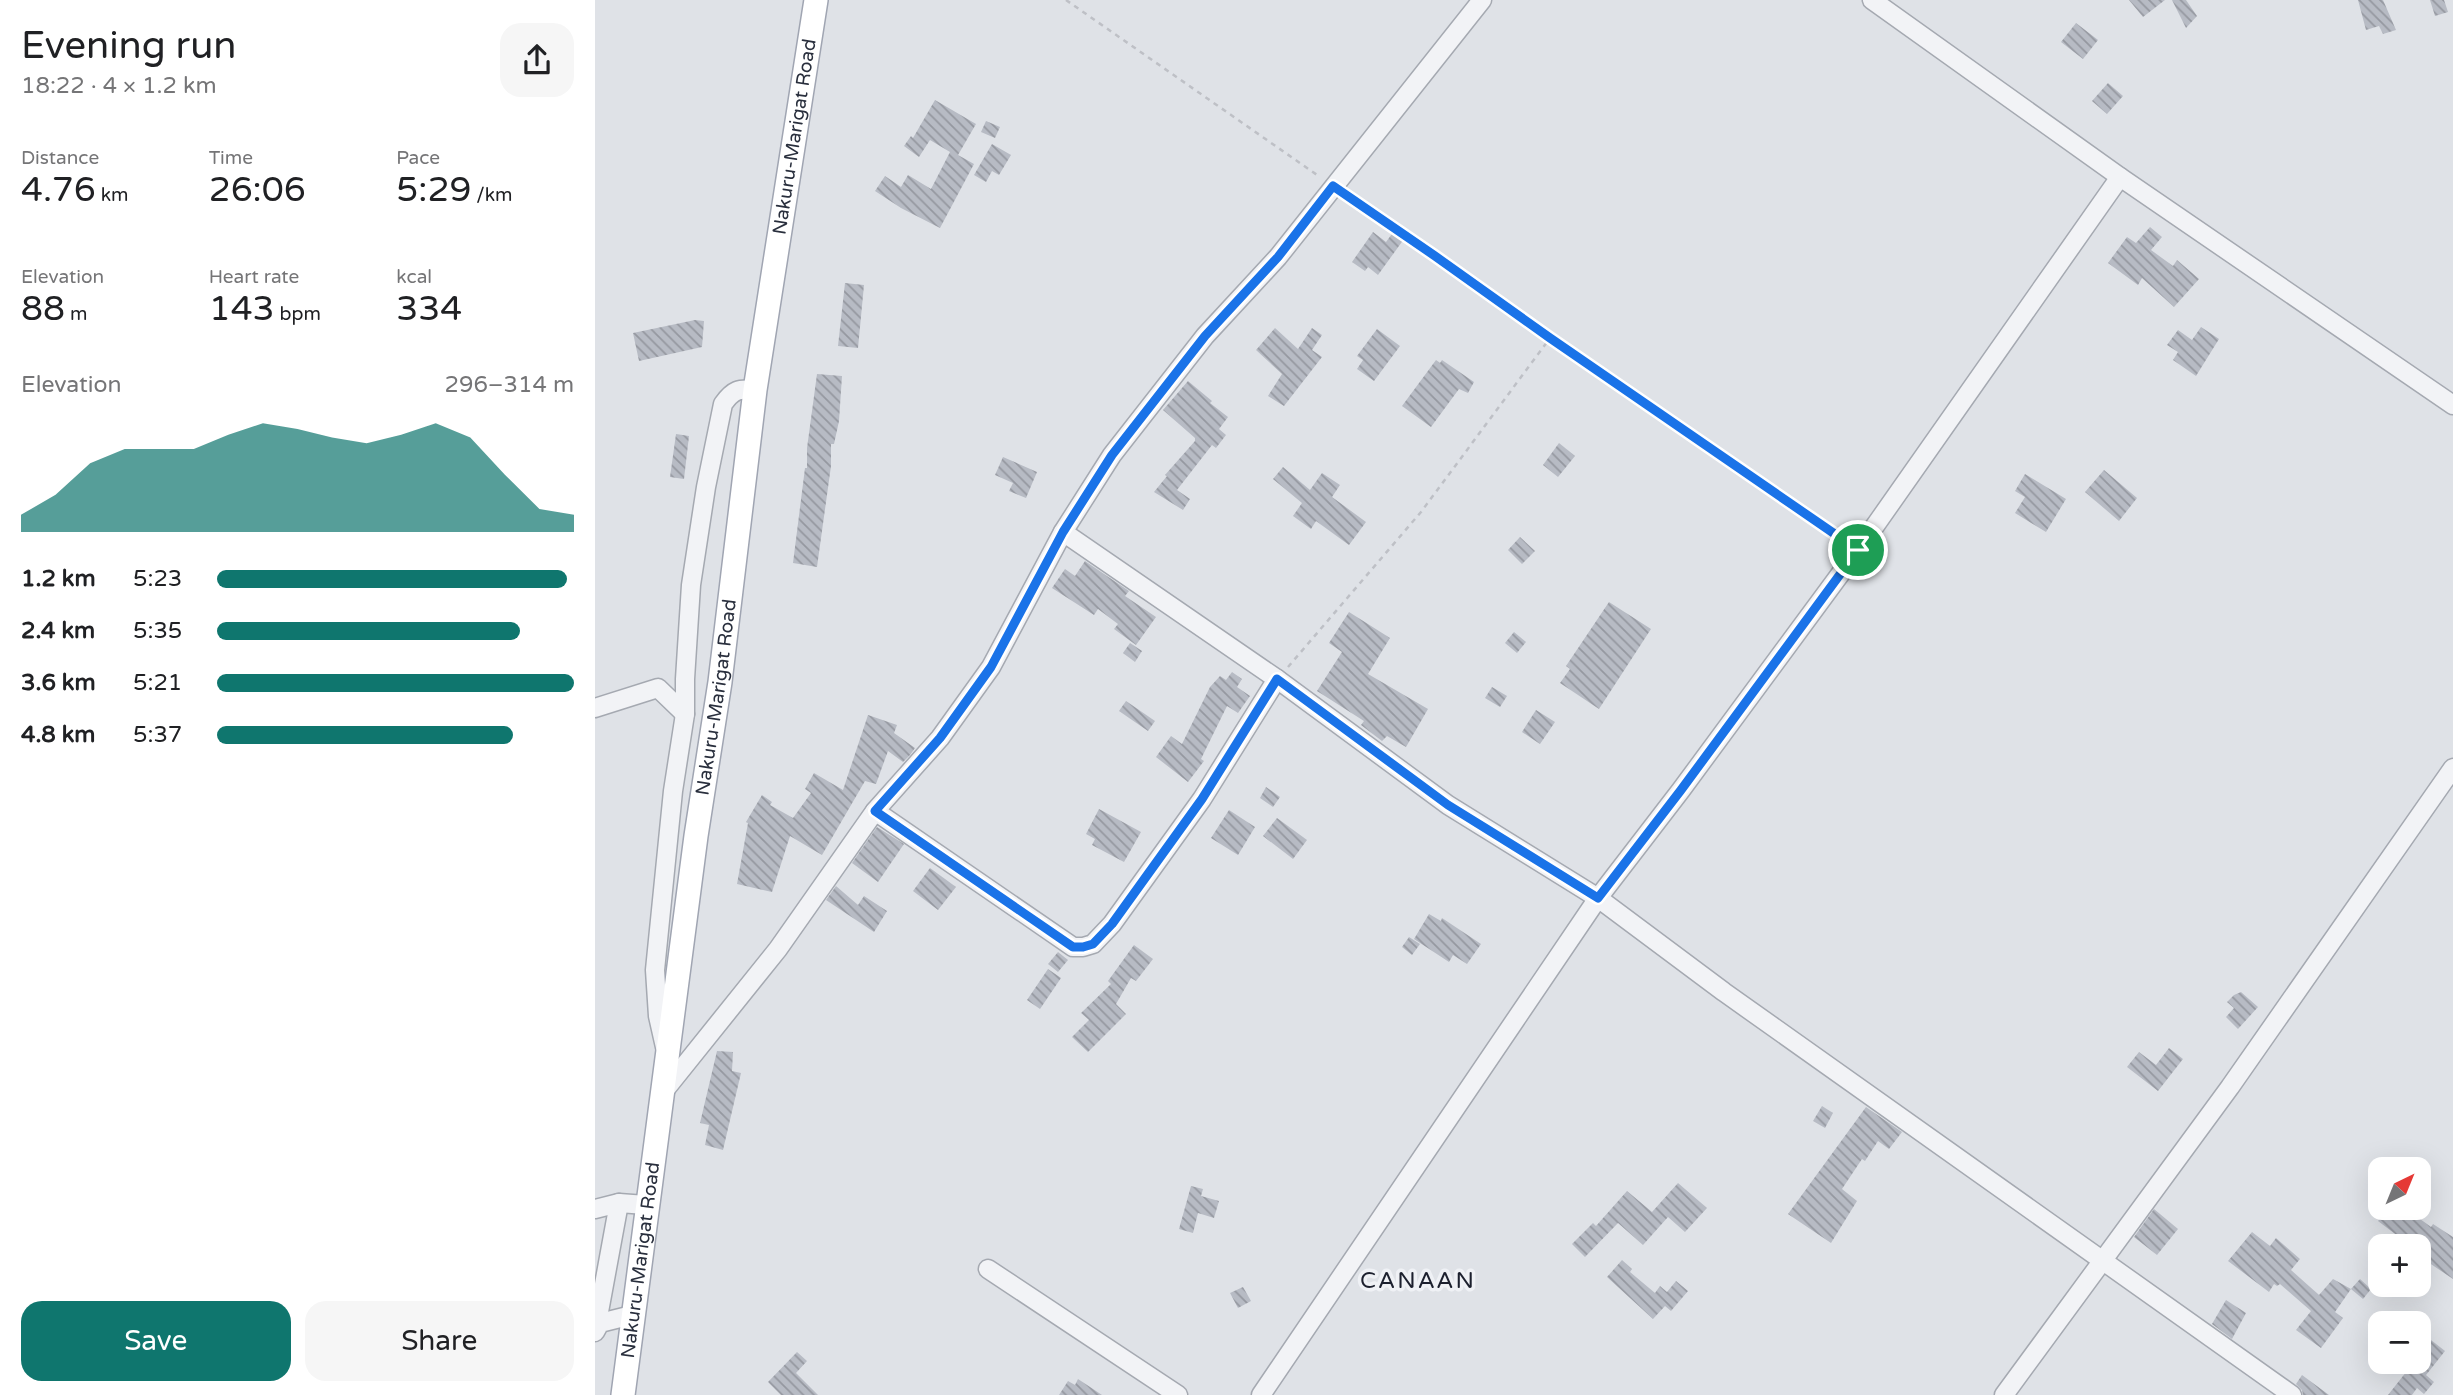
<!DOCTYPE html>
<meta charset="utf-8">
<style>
:root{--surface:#fff;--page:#f6f6f6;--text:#202124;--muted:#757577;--accent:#0f766e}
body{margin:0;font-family:"Varela Round",sans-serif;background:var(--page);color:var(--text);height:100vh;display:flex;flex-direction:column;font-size:26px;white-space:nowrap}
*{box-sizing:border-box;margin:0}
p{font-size:23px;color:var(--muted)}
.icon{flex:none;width:38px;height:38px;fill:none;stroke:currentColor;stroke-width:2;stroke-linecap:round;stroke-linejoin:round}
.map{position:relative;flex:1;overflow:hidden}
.drawer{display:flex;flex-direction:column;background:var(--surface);width:595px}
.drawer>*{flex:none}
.needle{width:46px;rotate:43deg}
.tools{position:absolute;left:1773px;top:1157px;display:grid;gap:14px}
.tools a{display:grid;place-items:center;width:63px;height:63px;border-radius:14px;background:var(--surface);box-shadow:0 7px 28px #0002;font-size:35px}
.pin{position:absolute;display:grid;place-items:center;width:60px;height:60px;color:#fff;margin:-30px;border:4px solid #fff;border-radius:50%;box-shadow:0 2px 7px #0007}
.round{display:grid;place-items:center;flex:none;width:74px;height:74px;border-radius:21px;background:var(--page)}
.headline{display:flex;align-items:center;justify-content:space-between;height:119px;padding:0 21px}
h1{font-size:38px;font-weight:600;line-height:52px}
.metrics{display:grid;grid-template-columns:repeat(3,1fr);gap:10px;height:119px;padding:7px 21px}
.metrics div{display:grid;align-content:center}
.metrics b{font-size:35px;font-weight:600}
.metrics small{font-size:19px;font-weight:400}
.metrics p{font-size:19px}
.chart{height:196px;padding:14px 21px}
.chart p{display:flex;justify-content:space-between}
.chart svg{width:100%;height:126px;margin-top:7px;fill:var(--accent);opacity:.7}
.button{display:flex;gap:14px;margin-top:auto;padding:14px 21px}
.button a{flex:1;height:80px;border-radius:21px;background:var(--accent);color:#fff;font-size:28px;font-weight:600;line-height:80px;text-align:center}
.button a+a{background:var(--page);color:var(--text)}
ul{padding:0 21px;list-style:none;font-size:23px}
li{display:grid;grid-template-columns:112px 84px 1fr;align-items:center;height:52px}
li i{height:18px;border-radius:9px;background:var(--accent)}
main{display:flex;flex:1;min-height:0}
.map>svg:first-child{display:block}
.building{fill:url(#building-back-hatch)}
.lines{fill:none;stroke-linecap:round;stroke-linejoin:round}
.minor-casing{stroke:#a5a9b1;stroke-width:21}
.major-casing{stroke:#a0a5b2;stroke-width:26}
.path{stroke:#bec0c6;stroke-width:2.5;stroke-dasharray:5 5;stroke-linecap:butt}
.minor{stroke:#f2f3f6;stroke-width:18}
.major{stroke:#fff;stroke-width:23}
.route-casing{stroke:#fff;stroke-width:14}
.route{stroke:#1a73e8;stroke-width:9}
.labels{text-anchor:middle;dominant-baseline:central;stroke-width:7;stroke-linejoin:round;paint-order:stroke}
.street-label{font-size:19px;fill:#292f3d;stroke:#eff1f5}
.quarter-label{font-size:23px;letter-spacing:2px;fill:#1c202e;stroke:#eff1f5}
</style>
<main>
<section class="drawer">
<div class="headline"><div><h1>Evening run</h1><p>18:22 · 4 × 1.2 km</p></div><a class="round"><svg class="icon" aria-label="share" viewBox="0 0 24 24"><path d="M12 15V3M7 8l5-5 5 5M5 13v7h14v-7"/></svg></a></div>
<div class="metrics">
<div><p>Distance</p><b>4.76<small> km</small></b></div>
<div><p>Time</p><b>26:06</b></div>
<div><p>Pace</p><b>5:29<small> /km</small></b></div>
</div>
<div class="metrics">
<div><p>Elevation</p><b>88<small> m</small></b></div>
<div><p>Heart rate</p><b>143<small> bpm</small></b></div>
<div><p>kcal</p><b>334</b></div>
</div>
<div class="chart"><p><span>Elevation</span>296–314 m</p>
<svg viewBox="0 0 160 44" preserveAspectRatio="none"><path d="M0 44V38L10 31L20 20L30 15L40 15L50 15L60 10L70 6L80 8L90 11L100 13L110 10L120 6L130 11L140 24L150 36L160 38V44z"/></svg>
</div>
<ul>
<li><b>1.2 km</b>5:23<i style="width:98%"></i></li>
<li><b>2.4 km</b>5:35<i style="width:85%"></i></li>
<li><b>3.6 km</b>5:21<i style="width:100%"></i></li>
<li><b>4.8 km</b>5:37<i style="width:83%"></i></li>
</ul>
<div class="button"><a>Save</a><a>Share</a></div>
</section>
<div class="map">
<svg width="1858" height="1395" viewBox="0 0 1858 1395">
<defs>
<pattern id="building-back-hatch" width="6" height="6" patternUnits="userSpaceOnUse" patternTransform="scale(1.75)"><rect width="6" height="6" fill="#b7bbc4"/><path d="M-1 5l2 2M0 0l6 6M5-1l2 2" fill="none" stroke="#9598a0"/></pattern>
</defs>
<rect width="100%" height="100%" fill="#dfe2e7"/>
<g class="building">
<path d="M1534,0H1570L1548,17Z"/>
<path d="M1577,0H1591L1602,16L1591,28Z"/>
<path d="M1763,0H1788L1801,30L1788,34L1784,26L1771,30Z"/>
<path d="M1835,0H1849L1853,12L1840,16Z"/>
<path d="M1481,23L1503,40L1488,59L1466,42Z"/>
<path d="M1513,83L1528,96L1512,114L1497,101Z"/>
<path d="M340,100L381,124L363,155L379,164L345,228L306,208L280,191L290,176L306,187L313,175L336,189L355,152L335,140L324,157L309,146L316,136L318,138Z"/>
<path d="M391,121L405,127L400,138L386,132Z"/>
<path d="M397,144L416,155L404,175L397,171L391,182L379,175Z"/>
<path d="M1555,227L1567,237L1556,250L1578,266L1582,260L1604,279L1579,307L1547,278L1543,285L1513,263L1532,237L1541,243Z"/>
<path d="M799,231L809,239L783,275L773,267L770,271L757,262L778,232L791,242Z"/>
<path d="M250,283L269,285L263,348L243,346Z"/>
<path d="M100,320L109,321L107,347L44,361L38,333Z"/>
<path d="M1606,327L1624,339L1601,376L1578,360L1583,352L1572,345L1583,330L1597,340Z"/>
<path d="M680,328L703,349L717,328L727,335L717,350L727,357L689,406L673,396L687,374L661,350Z"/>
<path d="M782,329L805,346L779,381L762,369L768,360L762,356Z"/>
<path d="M841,360L845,363L847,360L879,382L873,393L864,389L836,427L807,406Z"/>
<path d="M222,374L247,376L244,421L239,444H236V466L222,567L198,563L210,468H212V448Z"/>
<path d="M593,381L617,401L615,403L633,417L624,429L631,435L621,448L617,445L582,490L595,499L588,510L559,492L572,476L570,475L600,441V438L568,410Z"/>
<path d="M81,434L94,436L89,479L75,477Z"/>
<path d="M964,443L980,456L963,477L948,465Z"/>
<path d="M408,457L442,472L431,498L414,491L418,483L400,475Z"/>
<path d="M688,467L715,490L727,473L745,485L737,497L771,522L754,545L721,521L716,529L698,516L707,503L678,479Z"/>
<path d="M1509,470L1542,498L1524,521L1490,492Z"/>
<path d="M1430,474L1471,499L1451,532L1420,513L1430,497L1420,491Z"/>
<path d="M925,537L940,551L927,564L913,550Z"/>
<path d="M490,561L534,591L530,596L561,617L541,645L519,629L523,624L503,609L499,615L457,588L470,569L480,576Z"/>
<path d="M1014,602L1056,629L1004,709L965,683L975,669L971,666Z"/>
<path d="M754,612L795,638L773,674L833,709L811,747L792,736L787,741L766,725L769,721L722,691L747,652L734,643Z"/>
<path d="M919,632L931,642L922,653L910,643Z"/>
<path d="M535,643L547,651L540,662L528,653Z"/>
<path d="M637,672L647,679L642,687L655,696L643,713L632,706L606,759L609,761L593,782L561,757L576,736L587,744L615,687L625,676L631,680Z"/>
<path d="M897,687L912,696L905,707L890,698Z"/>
<path d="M531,701L560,721L553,731L524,711Z"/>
<path d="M941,710L960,722L945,744L927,732Z"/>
<path d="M273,715L302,725L299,733L320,748L315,755L308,762L293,751L281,784L270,781L227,855L195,836L177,892L142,884L153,823L151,822L167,795L177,802L175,805L198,818L216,793L210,789L219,773L248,790Z"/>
<path d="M671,787L685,797L678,807L665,798Z"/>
<path d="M504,809L546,832L529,862L497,845L500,839L491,834Z"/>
<path d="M634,810L660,827L643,855L616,838Z"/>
<path d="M682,818L712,840L698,859L668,836Z"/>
<path d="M282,827L309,844L283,882L257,863Z"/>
<path d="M335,868L361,887L343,910L318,891Z"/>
<path d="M241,886L263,905L269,896L292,911L279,932L231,900Z"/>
<path d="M834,914L846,921L847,918L886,944L872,964L858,955L854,962L819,939Z"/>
<path d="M814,937L825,944L817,955L807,947Z"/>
<path d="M539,945L558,959L541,981L536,978L521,1004L531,1014L493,1052L477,1037L494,1020L486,1013L516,984L513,981Z"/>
<path d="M463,952L473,960L463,972L453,964Z"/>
<path d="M453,969L466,978L445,1009L432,1000Z"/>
<path d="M1646,992L1663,1007L1643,1029L1631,1017L1639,1008L1632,1002L1639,995Z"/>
<path d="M1574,1048L1588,1059L1563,1091L1532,1067L1544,1052L1561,1065Z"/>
<path d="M122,1051L138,1052L137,1071L146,1073L128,1150L110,1145L114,1125L105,1123Z"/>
<path d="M1227,1106L1238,1113L1230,1128L1218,1121Z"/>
<path d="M1271,1107L1307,1132L1294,1149L1283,1141L1270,1161L1267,1159L1247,1189L1262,1201L1236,1243L1193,1214Z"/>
<path d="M1083,1183L1112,1208L1090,1232L1073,1217L1048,1245L1023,1223L990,1257L977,1244L998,1223L1001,1226L1032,1191L1057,1212Z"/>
<path d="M596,1186L608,1189L606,1196L624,1201L619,1218L603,1213L598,1233L584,1229Z"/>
<path d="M1793,1208H1810L1836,1227L1838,1224L1858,1237V1279L1824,1256V1246H1816L1783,1221Z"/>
<path d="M1559,1209L1583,1229L1562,1255L1539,1237Z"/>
<path d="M1657,1232L1675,1246L1681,1238L1705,1259L1696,1270L1724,1295L1738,1279L1756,1289L1740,1312L1748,1318L1726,1348L1701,1330L1716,1311L1685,1284L1682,1286L1679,1284L1674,1292L1633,1261Z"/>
<path d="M1027,1260L1037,1269L1035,1272L1060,1293L1065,1286L1072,1292L1081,1281L1093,1291L1076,1311L1070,1306L1058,1319L1012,1277Z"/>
<path d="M1765,1279L1776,1289L1768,1299L1756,1289Z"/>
<path d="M648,1287L656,1301L643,1308L635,1293Z"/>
<path d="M1631,1300L1651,1313L1637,1339L1617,1324Z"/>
<path d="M1836,1340L1850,1351L1831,1375L1839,1382L1829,1394L1822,1388L1817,1395H1793L1819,1362H1824V1356Z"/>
<path d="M202,1352L212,1361L201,1373L223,1395H186L173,1382Z"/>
<path d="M1707,1375L1734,1395H1708L1707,1390L1701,1384Z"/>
<path d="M483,1379L507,1395H464L473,1381L480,1385Z"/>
</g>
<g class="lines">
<defs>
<g id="minor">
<path d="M1277,0L1525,177L1858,405"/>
<path d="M468,532L682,679L853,805L1003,898L1129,992L1697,1395"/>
<path d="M0,708L63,688L90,714"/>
<path d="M280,811L478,947H488L498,944L517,924L607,799L682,679"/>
<path d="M70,1047L63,1016L60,970L78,791L90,714V679L96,585L111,487L128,404C138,390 144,388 160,390"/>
<path d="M69,1091L183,949L280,811L345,738L396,667L468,532L517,455L610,336L683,257L887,0"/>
<path d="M0,1209L24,1203L51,1205"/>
<path d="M393,1269L583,1395"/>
<path d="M1,1328L24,1203"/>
<path d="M0,1332L5,1323L37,1315"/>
<path d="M666,1395L1003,898L1086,790L1263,550L1525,177"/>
<path d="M1409,1395L1635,1087L1858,768"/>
</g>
<g id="major">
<path id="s1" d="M28,1395L101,836L125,682L160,390L221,0"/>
</g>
</defs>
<use href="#minor" class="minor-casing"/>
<use href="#major" class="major-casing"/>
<g class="path">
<path d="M471,0L725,177"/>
<path d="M754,196L840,256L955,338L1248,540"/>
<path d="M693,667L826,512L955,338"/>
</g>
<use href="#minor" class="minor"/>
<use href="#major" class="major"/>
</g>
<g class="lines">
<defs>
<path id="route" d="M738,186L840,256L955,338L1263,550L1086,790L1003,898L853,805L682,679L607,799L517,924L498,944L488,947H478L280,811L345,738L396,667L468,532L517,455L610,336L683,257Z"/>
</defs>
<use href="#route" class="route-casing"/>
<use href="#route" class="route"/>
</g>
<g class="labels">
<g class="street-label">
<text stroke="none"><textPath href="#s1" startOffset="1270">Nakuru-Marigat Road</textPath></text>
<text stroke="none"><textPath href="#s1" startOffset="704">Nakuru-Marigat Road</textPath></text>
<text stroke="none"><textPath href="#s1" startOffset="136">Nakuru-Marigat Road</textPath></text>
</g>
<g class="quarter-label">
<text x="823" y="1281">CANAAN</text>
</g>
</g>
</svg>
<div class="tools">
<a><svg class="needle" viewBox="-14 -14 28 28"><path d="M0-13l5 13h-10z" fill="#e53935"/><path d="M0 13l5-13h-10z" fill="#757577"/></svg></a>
<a>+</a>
<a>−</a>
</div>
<div class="pin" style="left:1263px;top:550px;background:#1e9e55"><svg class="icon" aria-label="arrive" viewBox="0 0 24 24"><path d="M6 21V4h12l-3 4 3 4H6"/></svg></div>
</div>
</main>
